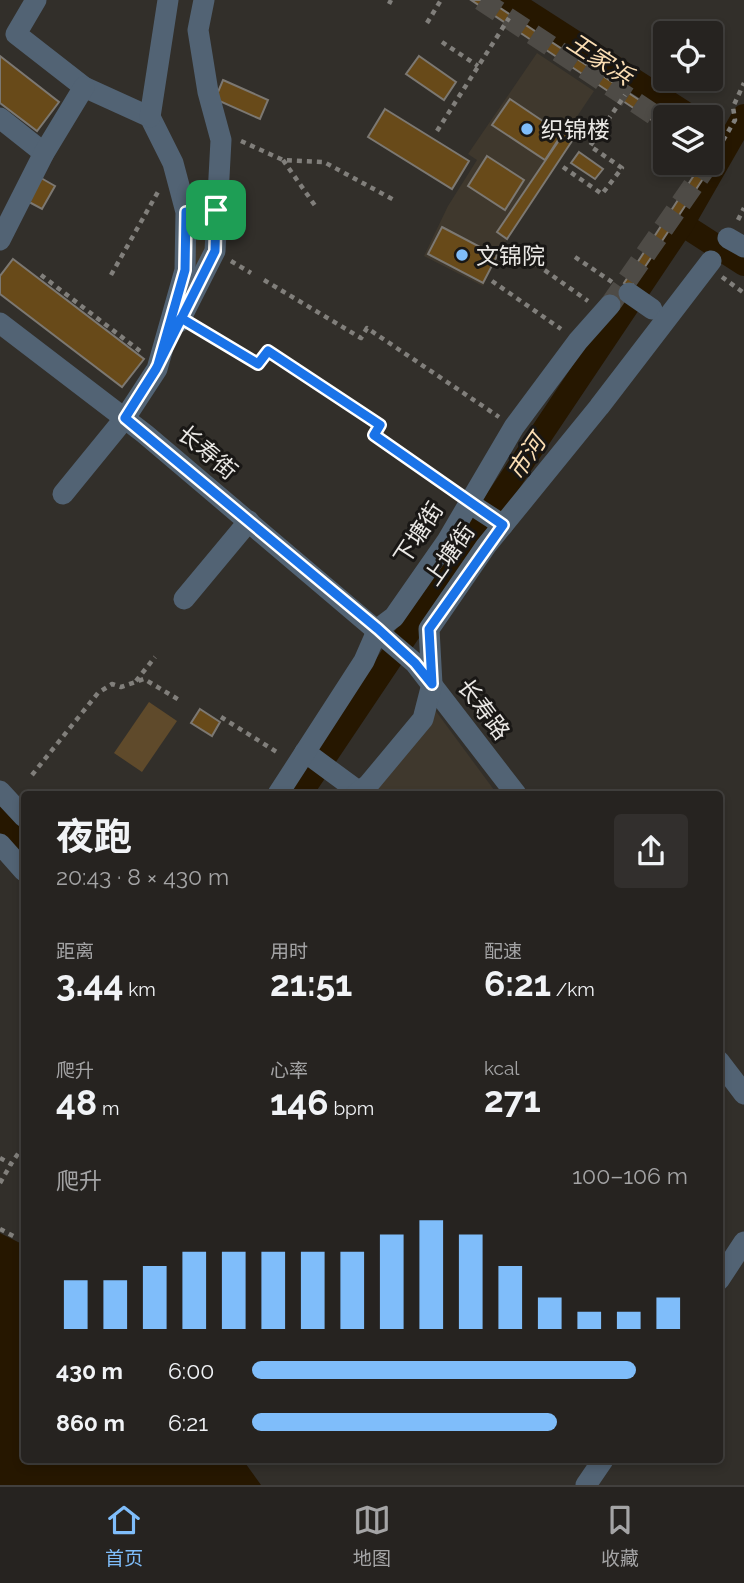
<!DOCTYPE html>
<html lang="zh">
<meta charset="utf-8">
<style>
:root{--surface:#262320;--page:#322f2d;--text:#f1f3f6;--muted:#a4a4a5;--line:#42403e;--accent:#7fbdfa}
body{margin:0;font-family:Raleway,"Noto Sans SC",sans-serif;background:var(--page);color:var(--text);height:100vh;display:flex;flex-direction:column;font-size:26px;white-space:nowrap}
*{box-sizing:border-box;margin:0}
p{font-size:23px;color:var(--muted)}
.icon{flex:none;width:38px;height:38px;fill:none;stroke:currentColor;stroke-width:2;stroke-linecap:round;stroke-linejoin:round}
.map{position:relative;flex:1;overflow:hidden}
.panel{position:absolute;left:21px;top:791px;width:702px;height:672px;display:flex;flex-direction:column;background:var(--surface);border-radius:7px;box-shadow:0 4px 10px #0003,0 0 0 2px var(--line)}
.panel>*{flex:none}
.tools{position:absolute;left:653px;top:21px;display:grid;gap:14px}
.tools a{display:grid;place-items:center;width:70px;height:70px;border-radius:7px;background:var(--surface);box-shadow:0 4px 10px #0003,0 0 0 2px var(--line);font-size:35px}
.pin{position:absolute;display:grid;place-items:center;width:60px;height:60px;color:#fff;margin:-30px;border-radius:14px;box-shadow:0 4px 10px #0006}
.round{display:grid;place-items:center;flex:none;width:74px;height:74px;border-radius:7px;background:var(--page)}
.summary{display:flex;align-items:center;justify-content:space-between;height:119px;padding:0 35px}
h1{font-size:38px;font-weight:700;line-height:52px}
.metrics{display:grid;grid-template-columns:repeat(3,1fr);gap:10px;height:119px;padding:7px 35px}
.metrics div{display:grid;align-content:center}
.metrics b{font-size:35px;font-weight:700}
.metrics small{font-size:19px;font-weight:400}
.metrics p{font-size:19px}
.chart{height:196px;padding:14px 35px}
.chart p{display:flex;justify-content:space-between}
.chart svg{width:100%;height:126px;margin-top:7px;stroke:var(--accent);stroke-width:6}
ul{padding:0 35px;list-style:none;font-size:23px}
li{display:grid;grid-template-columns:112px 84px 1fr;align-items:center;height:52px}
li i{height:18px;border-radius:9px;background:var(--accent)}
.tab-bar{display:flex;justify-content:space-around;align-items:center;height:98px;border-top:2px solid var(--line);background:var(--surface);font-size:19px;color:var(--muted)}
.tab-bar a{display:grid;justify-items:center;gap:4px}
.tab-bar .current{color:var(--accent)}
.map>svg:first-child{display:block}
.built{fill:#3f382d}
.green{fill:#5f4a2b}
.water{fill:#261700}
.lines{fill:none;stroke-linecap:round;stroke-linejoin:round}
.canal{stroke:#261700;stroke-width:24}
.building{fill:#684a19;stroke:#7c7872;stroke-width:2}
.minor-tunnel{stroke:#4e4b46;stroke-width:21;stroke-dasharray:21 10;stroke-linecap:butt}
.path{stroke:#817f7b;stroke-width:4.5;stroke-dasharray:5 5;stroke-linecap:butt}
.minor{stroke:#526374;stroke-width:21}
.route-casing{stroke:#fff;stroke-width:14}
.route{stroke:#1a73e8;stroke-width:9}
.poi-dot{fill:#7fbdfa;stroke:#191715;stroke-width:2.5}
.labels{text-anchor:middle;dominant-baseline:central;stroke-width:6;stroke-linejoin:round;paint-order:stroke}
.poi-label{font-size:23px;fill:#eae8e5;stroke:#191715;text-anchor:start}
.street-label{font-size:23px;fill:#eae8e5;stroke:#191715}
.water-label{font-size:24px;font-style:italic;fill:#faddb3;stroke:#191715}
</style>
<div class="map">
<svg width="744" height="1485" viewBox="0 0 744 1485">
<rect width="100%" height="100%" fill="#322f2a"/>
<g class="built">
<path d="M537,53L594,91L568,130L576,135L507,239L483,286L424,256L448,206L477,160L468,154Z"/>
<path d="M182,198L218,201L212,281L182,279Z"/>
<path d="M435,710L497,794H366Z"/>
</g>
<path class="green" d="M149,702L177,721L142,772L114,753Z"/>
<path class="water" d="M0,1233L24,1245V1460H243L261,1485H0Z"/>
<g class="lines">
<g class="canal">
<path d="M509,0L691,117"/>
<path d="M682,224L744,264"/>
<path d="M300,794L682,224L744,116"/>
<path d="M0,819L24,840"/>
</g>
</g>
<g class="building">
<path d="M471,0H488L665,117V129Z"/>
<path d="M0,56L59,102L37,131L0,103Z"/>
<path d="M419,56L456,82L444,100L406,74Z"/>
<path d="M223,80L268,100L260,119L215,99Z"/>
<path d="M510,99L562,134L545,160L492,125Z"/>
<path d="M385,109L469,161L452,189L368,137Z"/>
<path d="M566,130L576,135L507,239L497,232Z"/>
<path d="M712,148L720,153L631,288L624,283L702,163H710Z"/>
<path d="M579,152L603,169L595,179L571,163Z"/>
<path d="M487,156L524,180L505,210L468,186Z"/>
<path d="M41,178L55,186L42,209L29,202Z"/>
<path d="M442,227L497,256L483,283L428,254Z"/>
<path d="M13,259L144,359L122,387L0,294V276Z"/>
<path d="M200,709L220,722L212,736L191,723Z"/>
</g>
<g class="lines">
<g class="minor-tunnel">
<path d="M481,0L665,122"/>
<path d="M610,305L709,163"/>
</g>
<g class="path">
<path d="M389,4L391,0"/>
<path d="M427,23L441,0"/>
<path d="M442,42L478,66"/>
<path d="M437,131L509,18"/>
<path d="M241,141L283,160L324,162L394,200"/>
<path d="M718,149L735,120L733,107L744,83"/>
<path d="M283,160L316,207"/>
<path d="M563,167L602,194L622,168L590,146L625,95"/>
<path d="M738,220L744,208"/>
<path d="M512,247L588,301"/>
<path d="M575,257L612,282"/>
<path d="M231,261L251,273"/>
<path d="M41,275L140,351"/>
<path d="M111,275L159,190"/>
<path d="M722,277L744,293"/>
<path d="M264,280L361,338L367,328L499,417"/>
<path d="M492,281L561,329"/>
<path d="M199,329L258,364L268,351L381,425L374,435L454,493"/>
<path d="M136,681L155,657"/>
<path d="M221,717L280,754"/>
<path d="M32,775L98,693L112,684L121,687L144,679L181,701"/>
<path d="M0,1158L11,1164L24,1145"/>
<path d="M0,1183L11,1164"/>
<path d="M0,1229L15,1237"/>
</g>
<g class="minor">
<path d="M36,0L16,34L84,87L150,117L173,163L186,212L185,270L157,369L125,418L63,494"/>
<path d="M150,117L168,0"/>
<path d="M0,118L44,153"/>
<path d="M728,238L744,247"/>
<path d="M0,240L44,153L84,87"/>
<path d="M629,293L652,309"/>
<path d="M179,322L215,251L221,140L208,92L198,30L204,0"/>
<path d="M0,323L145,434L415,663L516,794"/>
<path d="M469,503L503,525"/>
<path d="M184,599L249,521"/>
<path d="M305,752L358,791"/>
<path d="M0,791L24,817"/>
<path d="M278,794L364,661L378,629L394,617L447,541L514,427L578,341L610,305"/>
<path d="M356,794L368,785L423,719L432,684L429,629L486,546L599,407L711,261"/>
<path d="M0,844L24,871"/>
<path d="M719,1061L744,1094"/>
<path d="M719,1280L744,1242"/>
<path d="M586,1485L603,1460"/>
</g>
</g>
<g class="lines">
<defs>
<path id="route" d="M216,210L215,251L156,369L125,418L378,629L415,663L432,684L429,629L503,525L374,435L380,425L268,351L258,364L181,318L158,365L185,270L186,212L216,210"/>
</defs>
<use href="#route" class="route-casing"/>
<use href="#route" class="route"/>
</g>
<g class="poi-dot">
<circle cx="527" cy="129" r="7"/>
<circle cx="462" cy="255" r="7"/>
</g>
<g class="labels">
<g class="poi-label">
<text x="541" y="129">织锦楼</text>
<text x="476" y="255">文锦院</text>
</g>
<g class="street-label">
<text transform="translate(208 452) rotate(40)">长寿街</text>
<text transform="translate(418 533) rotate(-57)">下塘街</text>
<text transform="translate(449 554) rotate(-55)">上塘街</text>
<text transform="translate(484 709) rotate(53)">长寿路</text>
</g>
<g class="water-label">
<text transform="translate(600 59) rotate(33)">王家浜</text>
<text transform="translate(526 457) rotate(-56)">市河</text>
</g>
</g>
</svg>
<div class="tools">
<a><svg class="icon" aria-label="locate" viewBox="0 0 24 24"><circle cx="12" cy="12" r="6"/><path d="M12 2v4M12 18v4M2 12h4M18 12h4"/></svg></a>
<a><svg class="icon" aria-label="layers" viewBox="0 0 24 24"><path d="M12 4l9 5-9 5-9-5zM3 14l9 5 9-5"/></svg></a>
</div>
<div class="pin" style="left:216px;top:210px;background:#1e9e55"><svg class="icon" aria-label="arrive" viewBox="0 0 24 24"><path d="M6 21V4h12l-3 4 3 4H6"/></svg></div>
<section class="panel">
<div class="summary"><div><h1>夜跑</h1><p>20:43 · 8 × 430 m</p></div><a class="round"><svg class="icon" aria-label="share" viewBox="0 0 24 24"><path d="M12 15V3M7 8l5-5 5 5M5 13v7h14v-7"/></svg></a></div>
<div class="metrics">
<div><p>距离</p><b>3.44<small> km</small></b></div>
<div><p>用时</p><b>21:51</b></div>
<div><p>配速</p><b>6:21<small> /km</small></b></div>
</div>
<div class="metrics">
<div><p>爬升</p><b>48<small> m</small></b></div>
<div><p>心率</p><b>146<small> bpm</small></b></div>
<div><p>kcal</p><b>271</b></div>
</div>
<div class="chart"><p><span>爬升</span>100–106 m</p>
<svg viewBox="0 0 160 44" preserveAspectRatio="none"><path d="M5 44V27M15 44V27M25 44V22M35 44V17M45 44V17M55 44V17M65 44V17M75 44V17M85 44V11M95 44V6M105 44V11M115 44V22M125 44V33M135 44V38M145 44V38M155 44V33"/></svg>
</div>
<ul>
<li><b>430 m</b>6:00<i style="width:88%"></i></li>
<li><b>860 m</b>6:21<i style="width:70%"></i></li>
</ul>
</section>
</div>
<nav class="tab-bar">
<a class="current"><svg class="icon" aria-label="home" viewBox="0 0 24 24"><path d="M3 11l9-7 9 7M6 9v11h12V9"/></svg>首页</a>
<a><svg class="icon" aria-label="map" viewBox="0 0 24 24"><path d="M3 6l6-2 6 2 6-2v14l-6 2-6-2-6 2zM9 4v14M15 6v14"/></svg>地图</a>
<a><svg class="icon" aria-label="saved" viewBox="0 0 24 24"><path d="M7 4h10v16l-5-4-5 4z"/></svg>收藏</a>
</nav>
